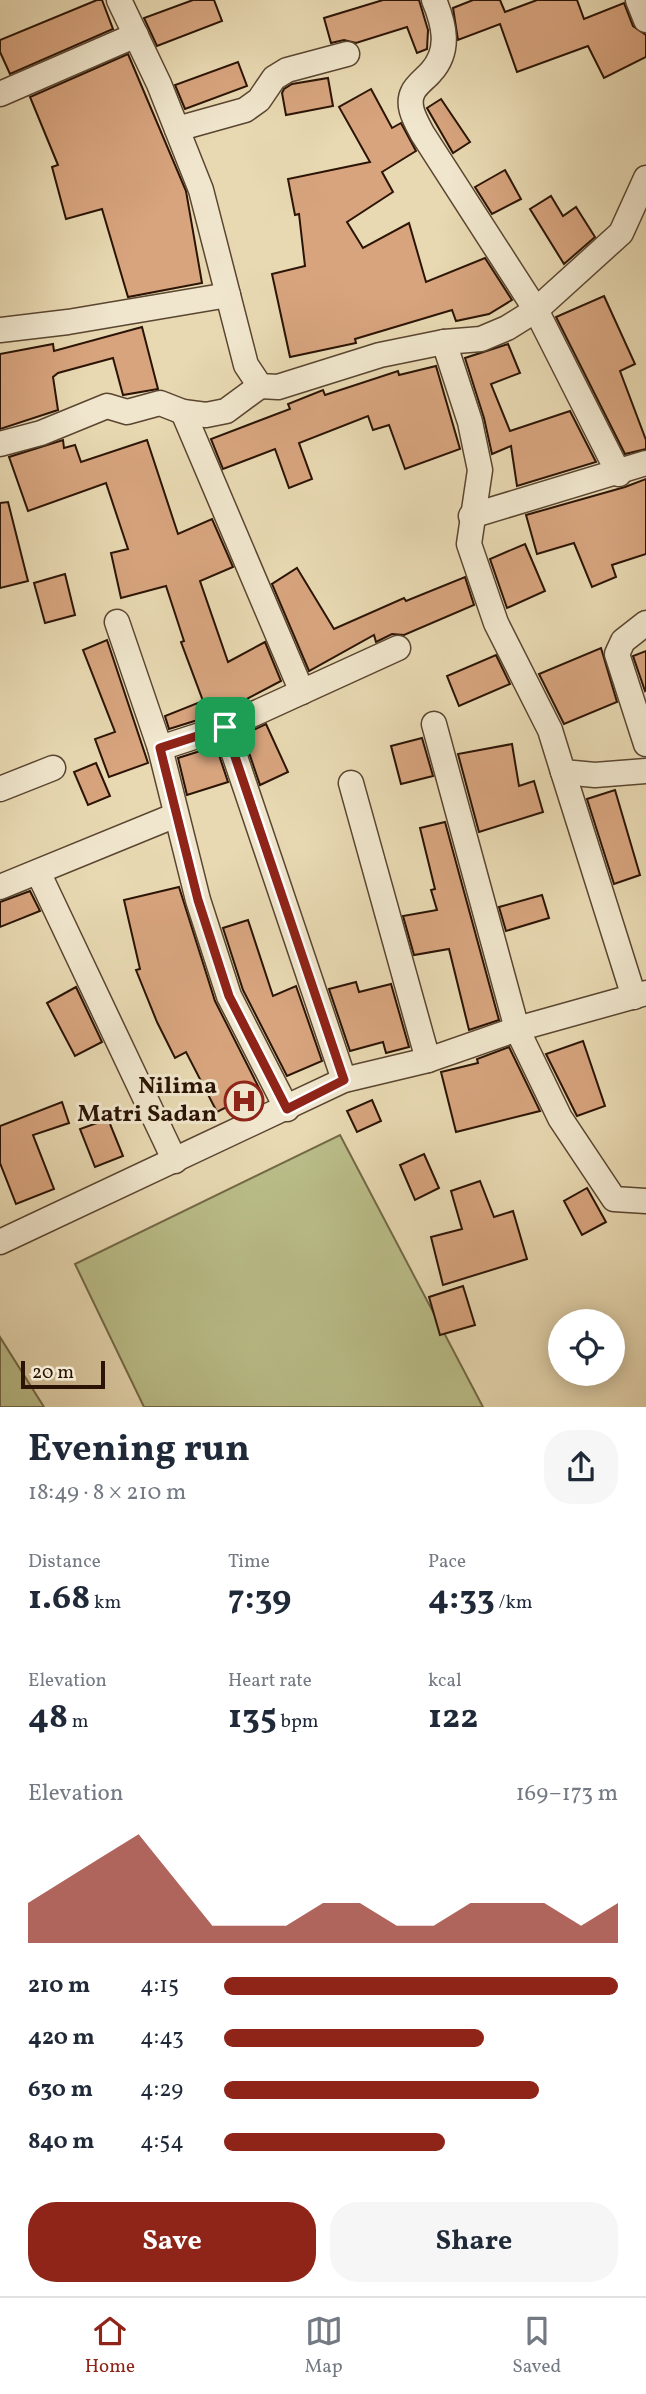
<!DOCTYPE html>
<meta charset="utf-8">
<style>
:root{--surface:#fff;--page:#f6f6f7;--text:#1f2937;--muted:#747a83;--line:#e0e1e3;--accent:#8f2418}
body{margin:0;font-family:Vollkorn,serif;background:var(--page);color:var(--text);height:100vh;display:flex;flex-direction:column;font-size:26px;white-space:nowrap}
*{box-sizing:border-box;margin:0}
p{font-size:23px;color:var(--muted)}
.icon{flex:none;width:38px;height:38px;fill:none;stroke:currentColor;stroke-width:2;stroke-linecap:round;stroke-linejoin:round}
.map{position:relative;height:1407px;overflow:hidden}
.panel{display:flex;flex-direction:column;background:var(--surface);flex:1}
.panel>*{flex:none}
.buttons{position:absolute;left:548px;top:1309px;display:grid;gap:14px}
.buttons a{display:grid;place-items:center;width:77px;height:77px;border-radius:50%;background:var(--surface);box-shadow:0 4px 18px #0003;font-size:35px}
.scale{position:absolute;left:21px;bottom:18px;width:84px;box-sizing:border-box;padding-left:7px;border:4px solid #2b1405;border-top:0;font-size:19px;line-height:24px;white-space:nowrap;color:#2b1405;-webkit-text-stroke:5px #f0e6cd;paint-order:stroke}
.pin{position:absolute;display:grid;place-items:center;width:60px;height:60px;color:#fff;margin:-30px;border-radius:14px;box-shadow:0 4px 10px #0006}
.round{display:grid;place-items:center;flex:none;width:74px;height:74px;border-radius:28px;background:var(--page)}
.head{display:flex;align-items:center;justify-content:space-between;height:119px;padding:0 28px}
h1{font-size:38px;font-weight:700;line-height:52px}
.figures{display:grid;grid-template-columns:repeat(3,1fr);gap:10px;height:119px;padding:7px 28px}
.figures div{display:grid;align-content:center}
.figures b{font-size:35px;font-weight:700}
.figures small{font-size:19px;font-weight:400}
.figures p{font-size:19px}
.chart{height:196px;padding:14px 28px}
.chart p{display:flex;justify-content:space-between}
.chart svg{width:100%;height:126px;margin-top:7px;fill:var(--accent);opacity:.7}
.cta{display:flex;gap:14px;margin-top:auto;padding:14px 28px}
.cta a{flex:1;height:80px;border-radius:28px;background:var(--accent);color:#fff;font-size:28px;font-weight:700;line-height:80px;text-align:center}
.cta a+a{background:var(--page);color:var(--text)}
ul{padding:0 28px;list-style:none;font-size:23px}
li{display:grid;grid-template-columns:112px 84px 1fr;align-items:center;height:52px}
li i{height:18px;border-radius:9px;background:var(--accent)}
.tab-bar{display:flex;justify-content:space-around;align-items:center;height:98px;border-top:2px solid var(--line);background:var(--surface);font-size:19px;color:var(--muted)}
.tab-bar a{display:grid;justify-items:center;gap:4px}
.tab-bar .active{color:var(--accent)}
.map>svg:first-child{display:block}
.green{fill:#babe89;stroke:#726947;stroke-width:2}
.building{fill:#d7a47e;stroke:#2b1405;stroke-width:2}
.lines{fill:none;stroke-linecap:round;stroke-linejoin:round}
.minor-casing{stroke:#5a4530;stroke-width:27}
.minor{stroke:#f0e6cd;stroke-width:24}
.route-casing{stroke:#fff;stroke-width:14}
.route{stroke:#8f2418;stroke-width:9}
.labels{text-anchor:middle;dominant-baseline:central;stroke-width:6;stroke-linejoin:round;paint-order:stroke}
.poi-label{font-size:24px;font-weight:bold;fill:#2b1405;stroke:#f0e6cd;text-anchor:end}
</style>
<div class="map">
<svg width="646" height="1407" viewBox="0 0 646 1407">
<rect width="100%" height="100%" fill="#e8d9b2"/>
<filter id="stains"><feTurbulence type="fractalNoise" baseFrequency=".00286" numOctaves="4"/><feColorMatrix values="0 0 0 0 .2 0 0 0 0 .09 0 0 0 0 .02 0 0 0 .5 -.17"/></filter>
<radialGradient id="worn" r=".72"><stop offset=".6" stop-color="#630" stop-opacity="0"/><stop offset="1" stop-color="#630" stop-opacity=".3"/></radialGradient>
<g class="green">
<path d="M340,1135L483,1407H144L75,1264Z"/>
<path d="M0,1337L44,1407H0Z"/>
</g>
<g class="building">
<path d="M97,0H102L113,29L10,74L0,52V40Z"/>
<path d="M193,0H214L222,21L157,46L144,18Z"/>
<path d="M383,0H419L428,30L427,49L417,53L407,27L356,43L344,40L331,43L324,18Z"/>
<path d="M473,0H500L505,12L537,0H577L584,19L624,3L633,26L646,35V57L604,78L588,46L517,72L500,24L458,40L453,8Z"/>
<path d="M128,54L186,191L202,283L128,297L102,209L66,219L52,167L58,165L30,97Z"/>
<path d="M238,62L247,86L185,109L175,85Z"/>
<path d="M328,78L333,106L286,115L282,93L284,89L292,84Z"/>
<path d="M371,89L392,128L401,123L416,151L382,172L393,192L347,222L363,248L409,223L426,282L485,258L512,300L489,314L456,321L452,310L355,339L356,343L290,357L272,274L305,266L299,214L295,215L288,179L370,162L339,107Z"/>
<path d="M441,99L470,142L453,153L427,108Z"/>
<path d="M505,170L521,199L492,214L475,187Z"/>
<path d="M551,196L563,216L576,207L595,237L564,264L530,209Z"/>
<path d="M604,296L635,364L620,371L646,440V449L625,454L556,317Z"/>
<path d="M142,327L158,389L123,395L113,358L58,373L53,377L58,410L0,429V354L53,344L54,351Z"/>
<path d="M508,344L520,373L491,384L510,431L570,411L596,462L517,486L511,446L492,454L484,418L465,358Z"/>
<path d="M436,366L460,449L405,469L389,425L373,430L368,416L299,443L312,479L289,488L275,449L223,469L211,439L290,409L288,404L323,390L325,395L398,371L399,375Z"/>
<path d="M63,440L64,448L75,445L81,462L147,440L178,534L212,519L233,567L200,581L228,662L265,642L281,681L220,713L169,729L165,716L203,701L181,642L184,641L166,586L121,598L111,553L128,549L106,483L28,511L9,457Z"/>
<path d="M646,479V554L612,565L616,577L592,587L574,543L537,554L526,515L625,487Z"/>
<path d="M8,502L28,581L0,588V503Z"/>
<path d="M525,544L545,591L507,608L490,559Z"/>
<path d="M297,568L334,629L404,598L406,601L465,577L474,605L404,635L392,634L376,642L374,635L309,671L272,584Z"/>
<path d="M65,574L75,615L45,623L34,583Z"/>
<path d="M107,640L148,763L109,777L95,739L115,732L83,650Z"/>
<path d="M601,648L617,702L564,724L539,674Z"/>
<path d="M646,651V690L645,691L633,656Z"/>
<path d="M496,655L510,684L459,706L447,676Z"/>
<path d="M266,724L288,772L260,785L243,735Z"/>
<path d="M422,738L433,776L401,784L391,746Z"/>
<path d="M512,744L519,786L534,781L543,812L479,832L458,754Z"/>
<path d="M216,746L228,782L187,795L178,758Z"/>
<path d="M96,763L110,796L88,805L74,772Z"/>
<path d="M615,790L640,875L614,884L587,799Z"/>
<path d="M445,822L499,1020L469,1030L449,949L414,955L403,916L437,910L431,890L435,889L420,828Z"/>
<path d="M179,887L215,1001L260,1090L217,1112L186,1052L175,1058L157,1022L136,970L140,969L124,900Z"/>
<path d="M30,891L40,911L0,927V902Z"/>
<path d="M542,895L549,918L506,931L499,907Z"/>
<path d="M248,920L273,996L296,986L322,1061L287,1076L243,990L223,928Z"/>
<path d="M356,982L359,992L391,984L409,1047L386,1053L383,1042L350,1051L329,989Z"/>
<path d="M76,987L102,1042L75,1056L47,1003Z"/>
<path d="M583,1041L605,1106L577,1116L546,1054Z"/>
<path d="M509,1047L540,1111L456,1132L441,1072L478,1063L477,1059Z"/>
<path d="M372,1100L381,1121L357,1132L347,1111Z"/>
<path d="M62,1102L69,1123L33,1135L54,1189L16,1204L0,1163V1126Z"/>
<path d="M108,1119L123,1156L95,1167L80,1129Z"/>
<path d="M424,1154L439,1188L415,1200L400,1165Z"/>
<path d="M480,1181L494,1217L513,1211L527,1259L443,1285L431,1237L462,1229L451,1191Z"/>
<path d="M587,1188L606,1222L582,1235L564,1201Z"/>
<path d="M463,1286L475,1325L440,1335L429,1297Z"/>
</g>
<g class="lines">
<defs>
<g id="minor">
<path d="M119,0L159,84L201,190L246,365L260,386L278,387L380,355L444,342L481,339L507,328L536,310L621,233L646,178"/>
<path d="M434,0C444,24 451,50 431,72C426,78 416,85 413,92C406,106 416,121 422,133L536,310L619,474"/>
<path d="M638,0L646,20"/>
<path d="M0,94L136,35"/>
<path d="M177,129L245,110L259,100L274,78L287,70L347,54"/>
<path d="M0,330L68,322L228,295"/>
<path d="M444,342L470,422L480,470L469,544L496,623L550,730L563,772L595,775L646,771"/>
<path d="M183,412L302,692"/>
<path d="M0,444L41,433L107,406L127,412L160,403L183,412L206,415L226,411L260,386"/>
<path d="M471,516L646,463"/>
<path d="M117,622L160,748L198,900L229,996L287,1109"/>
<path d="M646,623L623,641L617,654L646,744"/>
<path d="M434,724L517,1029L560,1118L614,1199L646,1201"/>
<path d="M225,727L344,1080"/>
<path d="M160,748L225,727L398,648"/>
<path d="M563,772L634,997"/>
<path d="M351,783L428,1060"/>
<path d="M0,789L53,768"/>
<path d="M38,872L175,1161"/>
<path d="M0,887L176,815"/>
<path d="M0,1242L344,1080L428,1060L517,1029L646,993"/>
</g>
</defs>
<use href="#minor" class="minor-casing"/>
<use href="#minor" class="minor"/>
</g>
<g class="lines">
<defs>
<path id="route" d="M225,727L344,1080L287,1109L229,996L198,900L160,748Z"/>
</defs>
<use href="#route" class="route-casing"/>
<use href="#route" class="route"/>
</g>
<defs>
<symbol id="hospital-ring" viewBox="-11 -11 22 22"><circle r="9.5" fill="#f0e6cd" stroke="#8f2418" stroke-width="1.5"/><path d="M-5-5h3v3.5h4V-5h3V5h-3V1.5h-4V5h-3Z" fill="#8f2418"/></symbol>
</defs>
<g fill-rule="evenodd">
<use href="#hospital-ring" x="222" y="1079" width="44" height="44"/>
</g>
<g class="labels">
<g class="poi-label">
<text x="217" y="1087">Nilima<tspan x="217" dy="28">Matri Sadan</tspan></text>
</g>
</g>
<rect width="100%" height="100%" filter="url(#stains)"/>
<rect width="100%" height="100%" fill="url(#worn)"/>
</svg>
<div class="buttons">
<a><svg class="icon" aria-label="locate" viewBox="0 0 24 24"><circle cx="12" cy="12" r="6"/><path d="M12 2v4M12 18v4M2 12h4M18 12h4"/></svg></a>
</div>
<div class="scale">20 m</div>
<div class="pin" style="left:225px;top:727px;background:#1e9e55"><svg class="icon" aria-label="arrive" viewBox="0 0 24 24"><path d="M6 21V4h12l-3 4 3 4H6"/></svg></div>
</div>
<section class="panel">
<div class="head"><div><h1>Evening run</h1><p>18:49 · 8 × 210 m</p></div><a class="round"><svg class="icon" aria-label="share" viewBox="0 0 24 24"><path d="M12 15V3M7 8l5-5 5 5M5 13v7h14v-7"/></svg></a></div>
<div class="figures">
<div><p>Distance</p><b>1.68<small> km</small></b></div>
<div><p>Time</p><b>7:39</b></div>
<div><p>Pace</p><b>4:33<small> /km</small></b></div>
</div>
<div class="figures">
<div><p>Elevation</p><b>48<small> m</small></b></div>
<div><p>Heart rate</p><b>135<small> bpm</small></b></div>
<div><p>kcal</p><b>122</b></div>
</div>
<div class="chart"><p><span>Elevation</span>169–173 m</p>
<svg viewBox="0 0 160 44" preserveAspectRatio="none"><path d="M0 44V30L10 22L20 14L30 6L40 22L50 38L60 38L70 38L80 30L90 30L100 38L110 38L120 30L130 30L140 30L150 38L160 30V44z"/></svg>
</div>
<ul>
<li><b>210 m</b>4:15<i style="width:100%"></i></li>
<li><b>420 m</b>4:43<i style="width:66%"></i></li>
<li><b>630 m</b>4:29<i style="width:80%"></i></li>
<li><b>840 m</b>4:54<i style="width:56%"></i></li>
</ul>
<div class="cta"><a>Save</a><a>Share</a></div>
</section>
<nav class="tab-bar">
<a class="active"><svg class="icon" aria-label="home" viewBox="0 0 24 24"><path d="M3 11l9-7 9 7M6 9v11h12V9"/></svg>Home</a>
<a><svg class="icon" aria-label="map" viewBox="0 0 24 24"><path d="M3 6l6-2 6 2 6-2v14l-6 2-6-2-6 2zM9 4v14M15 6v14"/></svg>Map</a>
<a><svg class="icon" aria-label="saved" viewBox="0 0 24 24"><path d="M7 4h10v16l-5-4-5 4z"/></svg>Saved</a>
</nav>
